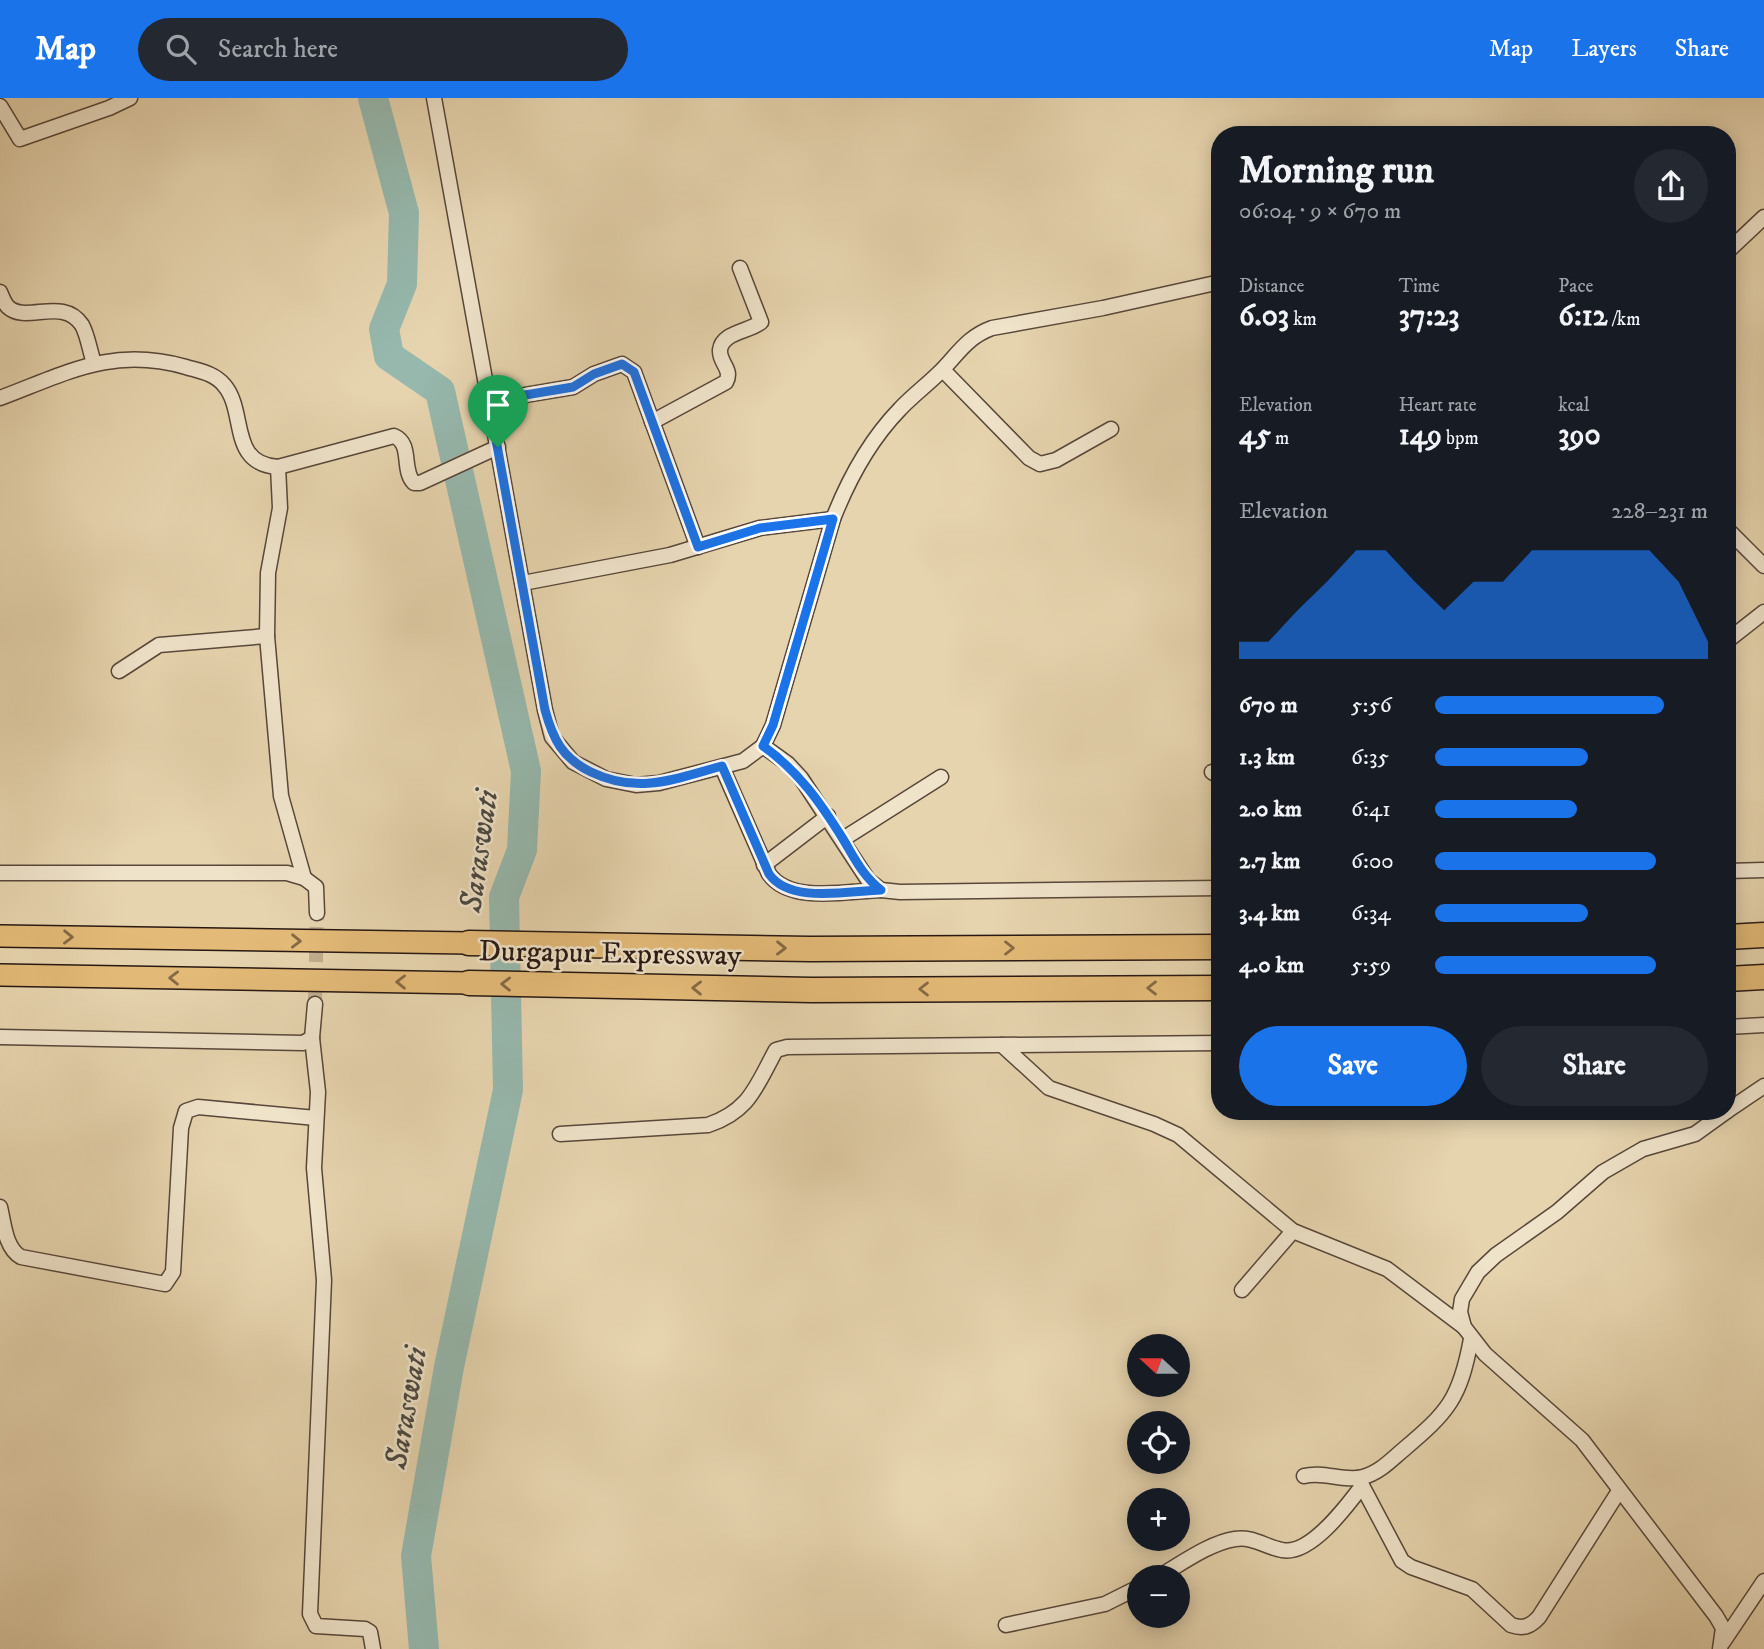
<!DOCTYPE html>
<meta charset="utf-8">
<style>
:root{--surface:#171b24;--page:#242831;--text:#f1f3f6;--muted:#9ea1a6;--accent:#1a73e8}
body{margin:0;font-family:"IM FELL DW Pica",serif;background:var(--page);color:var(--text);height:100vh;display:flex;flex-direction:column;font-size:26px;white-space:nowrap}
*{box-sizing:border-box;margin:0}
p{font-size:23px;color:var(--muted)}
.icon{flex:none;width:38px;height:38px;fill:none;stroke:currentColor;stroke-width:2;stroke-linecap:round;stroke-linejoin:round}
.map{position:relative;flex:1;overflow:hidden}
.side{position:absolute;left:1211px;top:28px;width:525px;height:994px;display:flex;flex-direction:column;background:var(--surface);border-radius:28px;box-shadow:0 4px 18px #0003}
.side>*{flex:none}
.needle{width:46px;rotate:291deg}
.fabs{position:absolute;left:1127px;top:1236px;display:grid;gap:14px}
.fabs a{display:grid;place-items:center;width:63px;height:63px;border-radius:50%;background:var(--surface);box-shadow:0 4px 18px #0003;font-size:35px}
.pin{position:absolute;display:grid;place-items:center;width:60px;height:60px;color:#fff;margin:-72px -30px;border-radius:50% 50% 50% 0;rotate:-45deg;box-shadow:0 0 7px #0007}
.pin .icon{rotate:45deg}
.round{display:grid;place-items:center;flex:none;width:74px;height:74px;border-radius:37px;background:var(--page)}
.head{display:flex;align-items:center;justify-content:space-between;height:119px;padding:0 28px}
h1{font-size:38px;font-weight:700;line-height:52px}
.metrics{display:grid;grid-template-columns:repeat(3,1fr);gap:10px;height:119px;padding:7px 28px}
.metrics div{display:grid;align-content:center}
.metrics b{font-size:30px;font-weight:700}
.metrics small{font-size:19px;font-weight:400}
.metrics p{font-size:19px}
.chart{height:196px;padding:14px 28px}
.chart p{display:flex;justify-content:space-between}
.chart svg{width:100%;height:126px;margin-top:7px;fill:var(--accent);opacity:.7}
.primary-button{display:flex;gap:14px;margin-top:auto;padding:14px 28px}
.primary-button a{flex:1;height:80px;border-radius:42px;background:var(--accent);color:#fff;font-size:28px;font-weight:700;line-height:80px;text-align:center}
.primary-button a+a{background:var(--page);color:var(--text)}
ul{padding:0 28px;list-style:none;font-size:23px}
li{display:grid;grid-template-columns:112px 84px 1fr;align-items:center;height:52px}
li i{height:18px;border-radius:9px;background:var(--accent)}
header{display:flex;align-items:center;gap:42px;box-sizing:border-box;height:98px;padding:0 35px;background:var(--accent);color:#fff}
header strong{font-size:33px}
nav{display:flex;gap:38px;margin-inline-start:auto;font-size:24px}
.search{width:490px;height:63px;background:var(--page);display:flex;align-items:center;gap:18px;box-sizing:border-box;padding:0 24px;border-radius:38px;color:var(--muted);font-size:26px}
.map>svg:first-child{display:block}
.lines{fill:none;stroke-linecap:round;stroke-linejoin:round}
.river{stroke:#96b8ad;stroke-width:30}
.street-tunnel{stroke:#c0ae8f;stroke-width:14;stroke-dasharray:14 7;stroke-linecap:butt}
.street-casing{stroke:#58473a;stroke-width:17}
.primary-casing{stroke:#281813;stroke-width:24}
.highway-casing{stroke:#281813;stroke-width:27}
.street{stroke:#efe3ca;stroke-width:14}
.primary{stroke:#e3ba77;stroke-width:21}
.highway{stroke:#e3ba77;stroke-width:24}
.oneway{stroke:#866945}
.route-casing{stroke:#fff;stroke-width:14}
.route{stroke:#1a73e8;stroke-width:9}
.labels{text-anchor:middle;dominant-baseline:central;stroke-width:5;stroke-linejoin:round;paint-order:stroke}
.street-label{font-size:30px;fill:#281813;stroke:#efe3ca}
.water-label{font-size:32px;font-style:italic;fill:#494841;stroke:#efe3ca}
</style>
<header>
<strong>Map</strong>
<div class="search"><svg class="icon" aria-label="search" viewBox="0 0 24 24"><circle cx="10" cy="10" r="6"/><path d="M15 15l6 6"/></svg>Search here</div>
<nav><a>Map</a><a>Layers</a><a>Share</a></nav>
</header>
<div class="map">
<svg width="1764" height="1551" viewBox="0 0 1764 1551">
<rect width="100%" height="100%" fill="#e6d4ae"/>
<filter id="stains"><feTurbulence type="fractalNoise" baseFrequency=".00286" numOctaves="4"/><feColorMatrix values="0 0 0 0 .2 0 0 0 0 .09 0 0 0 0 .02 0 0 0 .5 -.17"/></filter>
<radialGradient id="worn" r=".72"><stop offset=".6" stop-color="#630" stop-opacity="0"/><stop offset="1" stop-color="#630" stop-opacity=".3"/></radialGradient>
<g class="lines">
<path class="river" d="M373,0L404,115L402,186L384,231L389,258L440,293L526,673L522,752L504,799L508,992L449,1269L416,1458L424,1551"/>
<path class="street-tunnel" d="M315,906L317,815"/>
<defs>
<g id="street">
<path d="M434,0L545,612L552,639L573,664L606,681L636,687L659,685L743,663L763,648L773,627L833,421C849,380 869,343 900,311C912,298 927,287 940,274C958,256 967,239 992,230L1103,210L1220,184"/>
<path d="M0,8L20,41L109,10L130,0"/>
<path d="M1727,154L1764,119"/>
<path d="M0,194C2,199 5,206 8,209C26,226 63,198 82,227C88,238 90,254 94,265"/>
<path d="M943,272L1029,360L1040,366L1056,362L1111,331"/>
<path d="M0,300C67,275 112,248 186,269C199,273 214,275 224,287C247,313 228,366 278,369L394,338C413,346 401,372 414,385H420L498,349"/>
<path d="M489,303L573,289L594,276L622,266L634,274L698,449"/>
<path d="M652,324L726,284C733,271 719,265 720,252C722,234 749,234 761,224L740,170"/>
<path d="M278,369L280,410L268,475L267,538L281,698L304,780"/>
<path d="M1727,431L1764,468"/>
<path d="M523,485L670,457L760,430L833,421"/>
<path d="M1727,543L1764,514"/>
<path d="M119,573L159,547L267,538"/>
<path d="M763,648L788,666L801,680L868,782L881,792L900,794L1220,790"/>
<path d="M722,669L769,776C790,806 848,793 881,792"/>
<path d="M1212,674L1220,679"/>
<path d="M843,741L941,679"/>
<path d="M764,767L828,718"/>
<path d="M1727,773L1764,772"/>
<path d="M0,775H287L304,780L316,789L317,815"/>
<path d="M1727,929L1764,927"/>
<path d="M0,939L303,945L312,940L315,906"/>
<path d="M312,940L318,994L314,1070L324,1182L310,1516L316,1528L365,1531L370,1534L373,1551"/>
<path d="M1002,947L1049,990L1154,1026L1178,1037L1293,1133L1387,1171L1464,1229"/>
<path d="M1727,1013L1764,988"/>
<path d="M560,1036L708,1027C750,1013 756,988 776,952L787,949L1220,945"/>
<path d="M0,1109C4,1125 5,1150 21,1159L165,1186L173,1174L181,1030L186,1013L198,1009L316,1020"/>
<path d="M1242,1192L1293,1133"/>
<path d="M1304,1378C1324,1373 1344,1384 1363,1379C1379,1375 1391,1362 1403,1352C1448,1314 1460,1301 1471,1241"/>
<path d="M1358,1380L1402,1463L1411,1469L1472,1491L1511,1527C1523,1531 1530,1529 1539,1519L1619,1393"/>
<path d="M1158,1479C1181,1466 1209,1445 1235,1441C1253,1438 1265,1449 1282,1452C1310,1458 1347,1408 1362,1388"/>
<path d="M1006,1527L1105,1506L1139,1489"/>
<path d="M1723,1544L1764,1483"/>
<path d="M1720,1551L1723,1530L1716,1518L1582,1342L1485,1256L1464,1229L1460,1214L1462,1201L1478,1174L1496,1157L1557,1114L1603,1074L1643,1051L1695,1036L1727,1013"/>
</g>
<g id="primary">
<path d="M0,838L469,845"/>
<path d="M0,877L469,885"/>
</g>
<g id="highway">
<path d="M1727,839L1764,837"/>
<path d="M469,845L810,851L1220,849"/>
<path d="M1727,881L1764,879"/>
<path d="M469,885L812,892L1220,890"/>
</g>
</defs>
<use href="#street" class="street-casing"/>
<use href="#primary" class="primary-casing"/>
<use href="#highway" class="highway-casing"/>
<use href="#street" class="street"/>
<use href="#primary" class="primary"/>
<use href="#highway" class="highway"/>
</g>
<defs><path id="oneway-chevron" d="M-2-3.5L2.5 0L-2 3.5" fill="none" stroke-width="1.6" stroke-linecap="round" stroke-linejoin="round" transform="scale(1.75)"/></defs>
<g class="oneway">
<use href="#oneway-chevron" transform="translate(68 839) rotate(1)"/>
<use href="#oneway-chevron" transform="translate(296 843) rotate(1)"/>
<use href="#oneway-chevron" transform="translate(781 850) rotate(1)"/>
<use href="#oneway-chevron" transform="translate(1009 850)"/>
<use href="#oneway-chevron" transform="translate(174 880) rotate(-179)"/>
<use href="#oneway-chevron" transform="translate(401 884) rotate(-179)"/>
<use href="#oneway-chevron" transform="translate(506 886) rotate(-179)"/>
<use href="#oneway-chevron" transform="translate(697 890) rotate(-179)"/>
<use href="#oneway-chevron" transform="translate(1152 890) rotate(180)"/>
<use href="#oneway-chevron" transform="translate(924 891) rotate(180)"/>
</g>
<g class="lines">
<defs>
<path id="route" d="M622,266L634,274L698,449L760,430L833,421L773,627L763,648C799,674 820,704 843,741C855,761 863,778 881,792C848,793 790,806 769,776L722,668C674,681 639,697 591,674C562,660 553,641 545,612L489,303L573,289L594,276Z"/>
</defs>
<use href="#route" class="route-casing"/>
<use href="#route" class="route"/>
</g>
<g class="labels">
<g class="street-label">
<text transform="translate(610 856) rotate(1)">Durgapur Expressway</text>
</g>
<g class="water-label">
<text transform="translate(480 753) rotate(-82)">Saraswati</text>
<text transform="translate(407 1310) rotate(-80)">Saraswati</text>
</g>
</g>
<rect width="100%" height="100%" filter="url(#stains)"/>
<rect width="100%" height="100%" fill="url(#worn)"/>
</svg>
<div class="fabs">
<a><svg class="needle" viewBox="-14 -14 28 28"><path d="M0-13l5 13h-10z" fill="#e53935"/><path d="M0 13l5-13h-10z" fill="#9ea1a6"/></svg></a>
<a><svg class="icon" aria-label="locate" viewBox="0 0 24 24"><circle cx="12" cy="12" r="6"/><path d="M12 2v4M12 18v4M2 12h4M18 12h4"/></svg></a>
<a>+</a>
<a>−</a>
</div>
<div class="pin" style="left:498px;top:349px;background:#1e9e55"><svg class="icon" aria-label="arrive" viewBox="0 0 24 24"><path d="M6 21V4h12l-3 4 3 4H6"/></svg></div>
<section class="side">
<div class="head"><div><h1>Morning run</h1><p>06:04 · 9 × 670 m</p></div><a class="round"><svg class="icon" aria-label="share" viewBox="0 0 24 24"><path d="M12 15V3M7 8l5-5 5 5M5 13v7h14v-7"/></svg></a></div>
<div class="metrics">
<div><p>Distance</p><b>6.03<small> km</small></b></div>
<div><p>Time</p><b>37:23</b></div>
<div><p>Pace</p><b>6:12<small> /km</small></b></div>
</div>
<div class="metrics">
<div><p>Elevation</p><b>45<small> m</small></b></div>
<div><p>Heart rate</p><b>149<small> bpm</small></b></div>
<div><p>kcal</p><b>390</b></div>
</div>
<div class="chart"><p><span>Elevation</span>228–231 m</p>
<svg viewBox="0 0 160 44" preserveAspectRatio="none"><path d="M0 44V38L10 38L20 27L30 17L40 6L50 6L60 17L70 27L80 17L90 17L100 6L110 6L120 6L130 6L140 6L150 17L160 38V44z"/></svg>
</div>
<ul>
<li><b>670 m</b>5:56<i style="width:84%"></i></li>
<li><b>1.3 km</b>6:35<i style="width:56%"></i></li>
<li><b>2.0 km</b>6:41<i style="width:52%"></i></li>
<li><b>2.7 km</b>6:00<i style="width:81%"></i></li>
<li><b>3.4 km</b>6:34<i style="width:56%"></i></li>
<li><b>4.0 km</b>5:59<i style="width:81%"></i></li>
</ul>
<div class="primary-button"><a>Save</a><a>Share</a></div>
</section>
</div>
